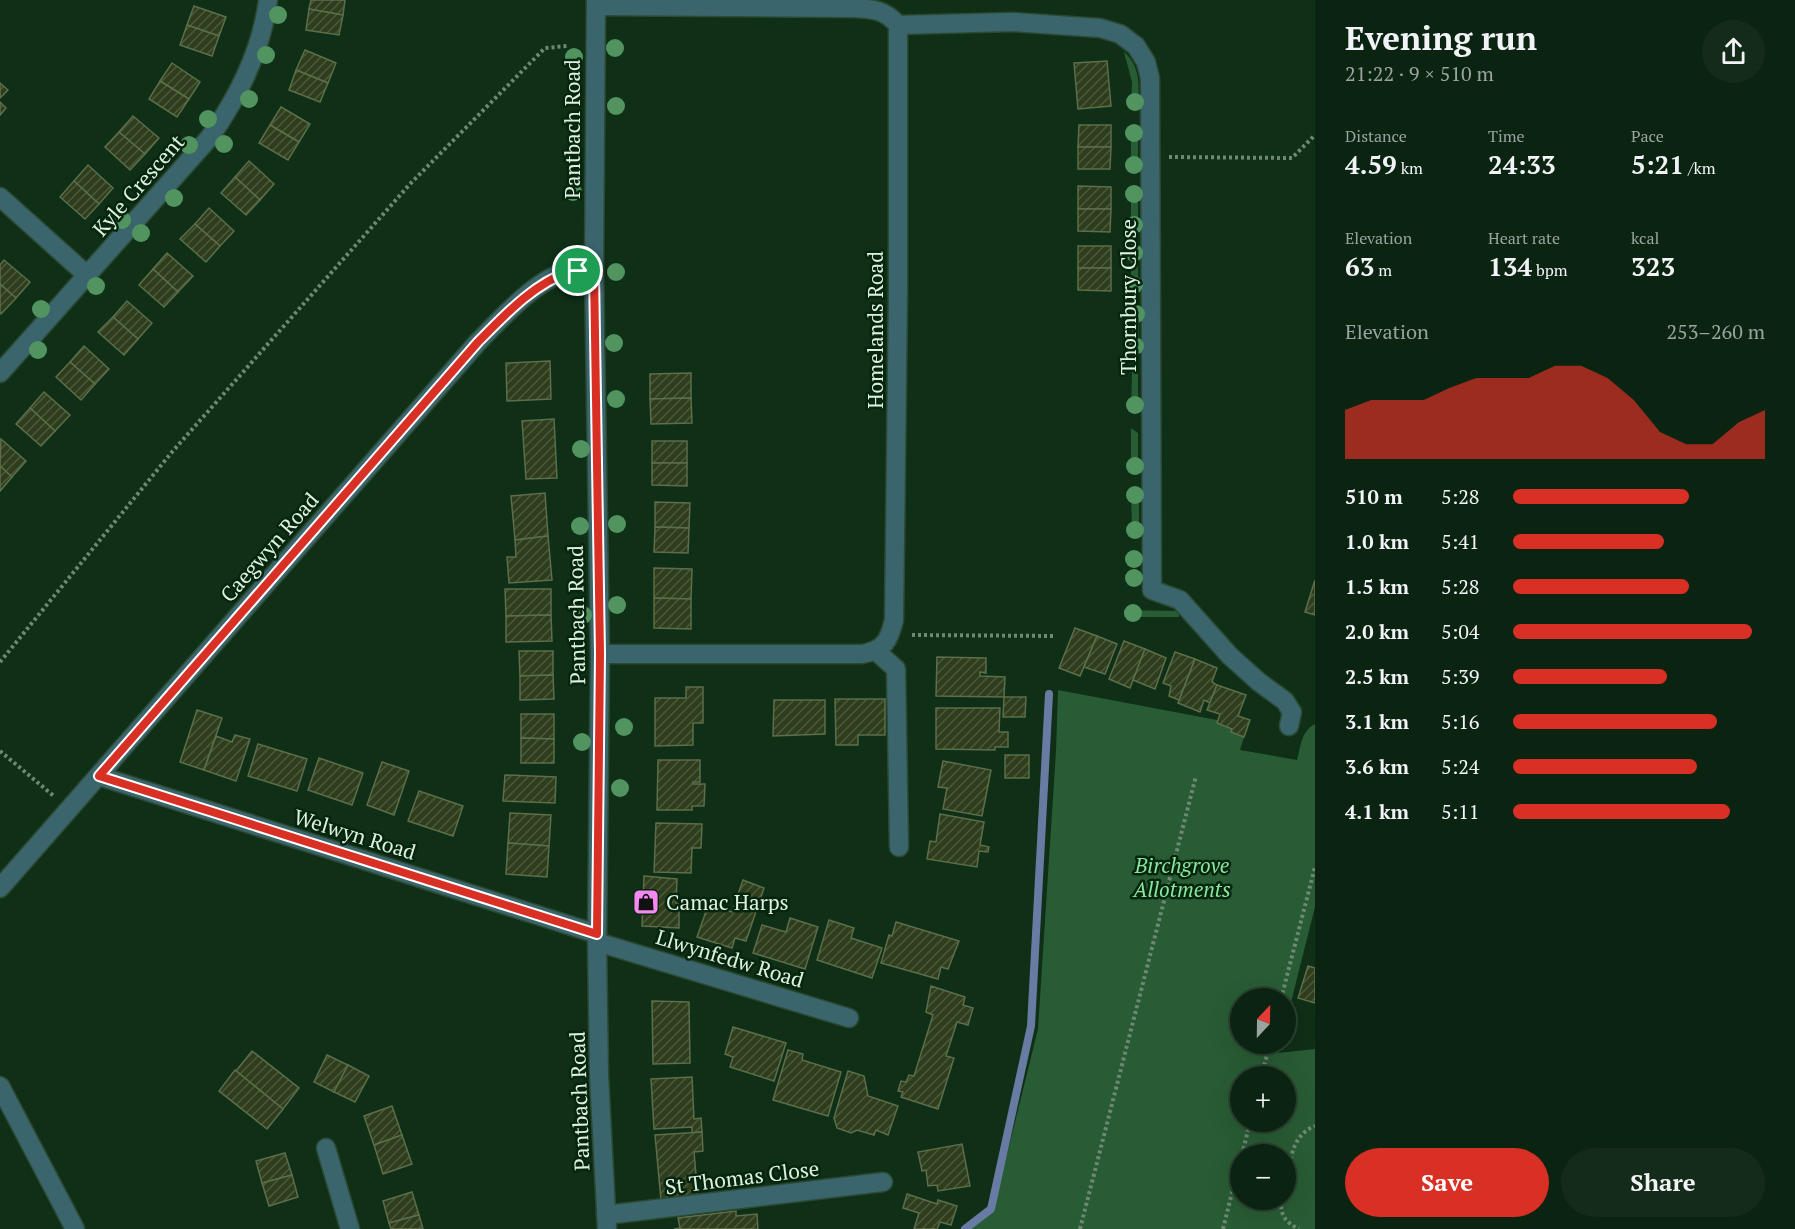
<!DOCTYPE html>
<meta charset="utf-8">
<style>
:root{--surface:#0b2311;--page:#142b1a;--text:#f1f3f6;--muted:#9aa49f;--line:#2b4031;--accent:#d93025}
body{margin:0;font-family:"PT Serif",serif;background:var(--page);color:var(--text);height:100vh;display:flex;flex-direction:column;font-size:22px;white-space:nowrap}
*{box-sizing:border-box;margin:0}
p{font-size:20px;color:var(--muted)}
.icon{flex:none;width:33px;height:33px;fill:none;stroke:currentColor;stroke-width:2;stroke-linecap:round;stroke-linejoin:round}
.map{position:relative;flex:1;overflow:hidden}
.panel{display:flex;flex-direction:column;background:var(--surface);width:480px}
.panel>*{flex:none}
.needle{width:39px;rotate:22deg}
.controls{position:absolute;left:1230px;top:988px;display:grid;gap:12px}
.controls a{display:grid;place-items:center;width:66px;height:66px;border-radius:50%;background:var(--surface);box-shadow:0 6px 24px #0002,0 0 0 2px var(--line);font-size:30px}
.pin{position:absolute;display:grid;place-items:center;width:51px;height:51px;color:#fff;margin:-26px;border:3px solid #fff;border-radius:50%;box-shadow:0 2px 6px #0007}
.round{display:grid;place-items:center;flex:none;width:63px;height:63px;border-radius:32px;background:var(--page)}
.summary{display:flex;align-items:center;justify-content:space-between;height:102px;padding:0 30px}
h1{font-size:33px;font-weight:800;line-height:45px}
.stats{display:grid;grid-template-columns:repeat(3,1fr);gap:9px;height:102px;padding:6px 30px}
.stats div{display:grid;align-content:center}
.stats b{font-size:26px;font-weight:800}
.stats small{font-size:16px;font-weight:400}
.stats p{font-size:16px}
.chart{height:168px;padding:12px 30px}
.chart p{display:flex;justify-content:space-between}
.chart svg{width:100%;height:108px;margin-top:6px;fill:var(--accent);opacity:.7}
.button{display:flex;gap:12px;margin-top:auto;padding:12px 30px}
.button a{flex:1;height:69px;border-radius:36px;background:var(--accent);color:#fff;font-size:24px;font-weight:800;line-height:69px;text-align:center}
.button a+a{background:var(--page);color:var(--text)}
ul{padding:0 30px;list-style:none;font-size:20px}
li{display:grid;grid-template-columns:96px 72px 1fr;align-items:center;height:45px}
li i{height:15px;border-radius:8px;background:var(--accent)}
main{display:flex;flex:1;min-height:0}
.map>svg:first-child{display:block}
.green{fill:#285c34;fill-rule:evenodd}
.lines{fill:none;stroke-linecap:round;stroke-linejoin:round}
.stream{stroke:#687ba2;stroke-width:8}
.building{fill:url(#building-hatch);stroke:#5d6e4a;stroke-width:1.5}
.minor-casing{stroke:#2c4a33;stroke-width:21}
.path{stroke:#6e8874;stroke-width:4;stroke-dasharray:3 3;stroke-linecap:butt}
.minor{stroke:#3a656c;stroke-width:18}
.tree{fill:#529460}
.route-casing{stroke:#fff;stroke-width:12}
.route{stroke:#d93025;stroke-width:8}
.labels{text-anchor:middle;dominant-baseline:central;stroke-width:5;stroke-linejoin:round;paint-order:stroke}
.street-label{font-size:21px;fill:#def1e0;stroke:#05250e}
.park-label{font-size:21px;font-style:italic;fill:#89e79c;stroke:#05250e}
.poi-label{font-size:21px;fill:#def1e0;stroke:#05250e;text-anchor:start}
</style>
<main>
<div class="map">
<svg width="1315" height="1229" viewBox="0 0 1315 1229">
<defs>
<pattern id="building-hatch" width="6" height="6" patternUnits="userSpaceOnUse" patternTransform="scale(1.5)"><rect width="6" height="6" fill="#2e3d1b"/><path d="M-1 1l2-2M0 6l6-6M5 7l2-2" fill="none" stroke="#4c5a3c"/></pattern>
</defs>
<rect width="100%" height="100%" fill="#0f2f17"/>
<g class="green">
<path d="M1124,52C1141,67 1139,86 1138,107H1131L1132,82Z"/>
<path d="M1131,126H1138V171L1131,170Z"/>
<path d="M1131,187L1138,188V232H1131Z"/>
<rect x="1131" y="246" width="7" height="45"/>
<path d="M1132,307L1139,309V349L1136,351H1132Z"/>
<path d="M1132,370L1138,372V411L1131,413Z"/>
<path d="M1131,428L1138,433V470L1136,473H1131Z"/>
<path d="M1131,488L1139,491V529L1136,534L1132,533Z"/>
<path d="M1124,610L1179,611V617H1124Z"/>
<path d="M1058,690L1217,720V723L1232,729L1231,732L1244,737L1240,750L1297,760C1301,746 1301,731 1315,724V907L1286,1022V999H1240V1044H1280L1278,1053L1315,1049V1229H971L993,1211L1038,1029L1056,751ZM1240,1077H1286V1122H1240ZM1240,1155H1286V1200H1240Z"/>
</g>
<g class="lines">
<path class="stream" d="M965,1229L991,1209L1031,1026L1049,694"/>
</g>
<g class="building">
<path d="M311,0H345L343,15L309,9Z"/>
<path d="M194,6L226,17L219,36L187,25Z"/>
<path d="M309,9L343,15L339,35L306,30Z"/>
<path d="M187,25L219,36L212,56L180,45Z"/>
<path d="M305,50L336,63L328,83L296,70Z"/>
<path d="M1107,61L1111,106L1078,109L1074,63Z"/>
<path d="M172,63L200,82L189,99L160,81Z"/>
<path d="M296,70L328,83L320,102L289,90Z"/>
<path d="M160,81L189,99L177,117L149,99Z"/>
<path d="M0,83L8,90L0,98Z"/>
<path d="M0,102L6,108L0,115Z"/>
<path d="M281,107L310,124L299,142L270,125Z"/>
<path d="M133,116L159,138L145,154L119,132Z"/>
<path d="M270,125L299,142L288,160L259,143Z"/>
<path d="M1079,125H1111V147H1078Z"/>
<path d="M119,132L145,154L130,170L105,147Z"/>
<path d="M1078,147H1111L1110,169H1078Z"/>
<path d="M249,161L274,184L260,200L235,177Z"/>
<path d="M88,165L113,188L99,204L74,181Z"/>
<path d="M235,177L260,200L246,215L221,193Z"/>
<path d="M74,181L99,204L85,219L60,197Z"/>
<path d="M1078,186L1111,187V209H1078Z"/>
<path d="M209,208L234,231L220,246L195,224Z"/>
<path d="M1078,209H1111L1110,232L1078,231Z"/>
<path d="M195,224L220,246L206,262L180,239Z"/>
<rect x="1078" y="246" width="33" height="22"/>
<path d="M167,253L193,276L178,292L153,269Z"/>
<path d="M4,260L30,282L16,298L0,284V265Z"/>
<path d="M1078,268H1111V291L1078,290Z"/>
<path d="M153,269L178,292L164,307L139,285Z"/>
<path d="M0,284L16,298L1,314L0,312Z"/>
<path d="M127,301L152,323L138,339L113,317Z"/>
<path d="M113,317L138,339L124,355L98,332Z"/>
<path d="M84,346L109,369L95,384L70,362Z"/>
<path d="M550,361L551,399L507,401L506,363Z"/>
<path d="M70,362L95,384L81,400L56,377Z"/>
<path d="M691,373V398L650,399V374Z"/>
<path d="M44,392L70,415L55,431L30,408Z"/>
<path d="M691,398L692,423L651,424L650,399Z"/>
<path d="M30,408L55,431L41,446L16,424Z"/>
<path d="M554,419L557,478L526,479L522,421Z"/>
<path d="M1,439L26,461L12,477L0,466Z"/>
<rect x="652" y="441" width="35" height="22"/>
<path d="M652,463H687V486L652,485Z"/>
<path d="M0,466L12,477L0,491Z"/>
<path d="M545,493L548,536L515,540L511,496Z"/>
<path d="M655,502L690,503L689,528L655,527Z"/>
<path d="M655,527L689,528L688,553L654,552Z"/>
<path d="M548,536L552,580L509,583L507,557H516L515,540Z"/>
<path d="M654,568L692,569L691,599L654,598Z"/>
<path d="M1315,580V615L1305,612Z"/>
<path d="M505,589H551V615L506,616Z"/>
<path d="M654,598L691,599V629L654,628Z"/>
<path d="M551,615L552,641L506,642V616Z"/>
<path d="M1075,628L1097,636L1080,676L1059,668Z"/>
<path d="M1097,636L1117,644L1105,674L1084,667Z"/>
<path d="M1124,641L1145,649L1130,688L1109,679Z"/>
<path d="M1145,649L1166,658L1155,689L1133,680Z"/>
<path d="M519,651H553V675L520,676Z"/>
<path d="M1175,652L1195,659L1179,700L1169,696L1171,686L1163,683Z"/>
<path d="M937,657L986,658V673L980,672V676L1005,677L1004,697L936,696Z"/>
<path d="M1195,659L1217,668L1212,682L1217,685L1210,703L1204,700L1200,712L1178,703Z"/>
<path d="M553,675L554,699L520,700V676Z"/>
<path d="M1217,685L1246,695L1238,716L1250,720L1244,737L1231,732L1232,729L1217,723L1220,714L1207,710Z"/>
<path d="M686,687H703V723H693V745L655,746V698H686Z"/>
<path d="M1004,697H1026L1025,717H1003Z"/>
<path d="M835,699H885V735H858V745H836Z"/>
<path d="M774,700H825V734L773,736Z"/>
<path d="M936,708H1000L999,732H1008V747H995V750L936,749Z"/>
<path d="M197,710L222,718L204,770L180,762Z"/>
<path d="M521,714H554V739L521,738Z"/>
<path d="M235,735L250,739L236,781L204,770L216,736L232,742Z"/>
<path d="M521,738L554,739V763H521Z"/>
<path d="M258,744L307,759L297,791L248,776Z"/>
<rect x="1005" y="755" width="24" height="23"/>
<path d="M319,758L363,773L352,805L308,790Z"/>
<path d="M658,760H700V782H693V784H705L704,806H692V810H657Z"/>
<path d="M943,761L991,770L982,816L943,809L947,788L938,787Z"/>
<path d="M382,762L409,771L394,815L367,805Z"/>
<path d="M505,775L556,777L555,803L503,801Z"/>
<path d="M419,791L463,806L453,836L408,821Z"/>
<path d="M510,813L551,815L549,846L508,843Z"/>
<path d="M940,814L984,822L980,845L989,847L988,852L979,851L977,867L927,859L930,841L936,842Z"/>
<path d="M656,823L702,824L701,848H692L691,873L654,872Z"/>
<path d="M508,843L549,846L547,877L506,874Z"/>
<path d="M644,876L677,879L676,903L679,904V928L642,926Z"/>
<path d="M743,880L764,888L746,941L735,938L732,948L697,937L709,903L732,912Z"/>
<path d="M790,918L818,927L805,969L753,953L762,925L786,932Z"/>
<path d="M829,920L854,928L851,938L882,948L872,978L817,960Z"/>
<path d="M896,922L959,941L948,969L941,967L938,979L881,963L889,935L892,936Z"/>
<path d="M1308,966L1315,968V1003L1298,998Z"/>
<path d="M931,986L965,997L963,1005L973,1008L968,1025L957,1022L946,1056L954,1058L938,1109L901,1097L903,1092L898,1091L901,1081L906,1082L909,1075L914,1076L933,1015L926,1012Z"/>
<path d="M652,1001L689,1002L690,1063L653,1064Z"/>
<path d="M733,1027L786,1043L774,1081L730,1067L733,1057L725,1054Z"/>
<path d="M788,1050L803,1054L802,1060L841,1072L828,1116L773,1100Z"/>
<path d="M252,1051L299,1088L283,1109L236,1071Z"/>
<path d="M327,1055L348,1065L334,1092L314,1082Z"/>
<path d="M348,1065L369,1076L355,1102L334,1092Z"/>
<path d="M235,1070L283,1109L267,1129L219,1091Z"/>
<path d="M848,1071L864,1076L868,1096L898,1106L888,1135L876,1130L874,1135L857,1130L851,1133L837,1128L834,1118Z"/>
<path d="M692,1077L694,1119L701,1118L702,1132L692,1133V1127L654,1129L651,1079Z"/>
<path d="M392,1106L402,1135L374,1145L364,1116Z"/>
<path d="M702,1132L703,1151L694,1152L698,1198L661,1200L655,1135Z"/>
<path d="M402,1135L412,1164L383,1174L374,1145Z"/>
<path d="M962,1144L970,1186L938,1191L937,1185L928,1186L926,1170L922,1171L918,1152Z"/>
<path d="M285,1153L292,1175L262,1183L256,1161Z"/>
<path d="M292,1175L298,1197L269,1206L262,1183Z"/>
<path d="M412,1192L419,1215L389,1223L383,1201Z"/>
<path d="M907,1194L937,1204L938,1200L957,1206L951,1225L940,1222L937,1229H914L919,1213L903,1208Z"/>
<path d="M736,1211V1216L757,1214L758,1229H674L680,1228L678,1218Z"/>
<path d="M419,1215L423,1229H391L389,1223Z"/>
</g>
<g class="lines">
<defs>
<g id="minor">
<path d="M596,0L594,271L600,654L597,942L599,1076L607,1229"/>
<path d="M596,6L854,8C874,9 885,10 898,25V292L894,620C889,641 884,650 862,654H600"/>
<path d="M898,25L1013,22L1100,28L1120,34L1136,46L1146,62L1150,78L1152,590L1180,600L1230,656L1259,682L1285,701L1292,712L1289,726"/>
<path d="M0,197L88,276"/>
<path d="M0,373L210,137C238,97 262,49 268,0"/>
<path d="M876,651L896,669L899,847"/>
<path d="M99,776L597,934"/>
<path d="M0,888L478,342C500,320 538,276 571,271C578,270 587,271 594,271"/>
<path d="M597,942L849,1018"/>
<path d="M0,1086L75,1229"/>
<path d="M326,1148L350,1229"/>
<path d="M606,1215L883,1182"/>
</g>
</defs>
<use href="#minor" class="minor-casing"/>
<g class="path">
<path d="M1169,157L1292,158L1315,135"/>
<path d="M912,635L1056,636"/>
<path d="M0,662L172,452L410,184L545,48L567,46"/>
<path d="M0,751L55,797"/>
<path d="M1281,999L1315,867"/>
<path d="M1261,1077L1270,1044"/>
<path d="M1242,1155L1250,1122"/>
<path d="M1286,1183C1291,1161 1291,1135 1315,1126"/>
<path d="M1281,1200C1280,1215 1286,1223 1299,1229"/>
<path d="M1080,1229L1196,776"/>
<path d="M1223,1229L1240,1160"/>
</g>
<use href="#minor" class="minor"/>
</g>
<g class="tree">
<circle cx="278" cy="15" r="9"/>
<circle cx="615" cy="48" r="9"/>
<circle cx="266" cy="55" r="9"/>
<circle cx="574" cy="57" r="9"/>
<circle cx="249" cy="99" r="9"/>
<circle cx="1135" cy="102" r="9"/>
<circle cx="616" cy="106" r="9"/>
<circle cx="208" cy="119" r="9"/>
<circle cx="1134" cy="133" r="9"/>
<circle cx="224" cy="144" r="9"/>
<circle cx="189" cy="145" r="9"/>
<circle cx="1134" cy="165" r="9"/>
<circle cx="573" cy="192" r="9"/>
<circle cx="1134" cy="194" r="9"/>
<circle cx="174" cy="198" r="9"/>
<circle cx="122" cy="220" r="9"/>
<circle cx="1134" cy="225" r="9"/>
<circle cx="141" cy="233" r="9"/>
<circle cx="1134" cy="253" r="9"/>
<circle cx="616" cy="272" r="9"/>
<circle cx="1134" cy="285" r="9"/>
<circle cx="96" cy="286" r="9"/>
<circle cx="41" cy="309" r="9"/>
<circle cx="1136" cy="314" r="9"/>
<circle cx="614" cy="343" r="9"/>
<circle cx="1135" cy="346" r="9"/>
<circle cx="38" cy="350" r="9"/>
<circle cx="616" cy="399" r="9"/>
<circle cx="1135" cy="405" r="9"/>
<circle cx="581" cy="449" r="9"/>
<circle cx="1135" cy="466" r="9"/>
<circle cx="1135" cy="495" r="9"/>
<circle cx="617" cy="524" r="9"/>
<circle cx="580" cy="526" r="9"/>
<circle cx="1135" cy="530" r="9"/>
<circle cx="1134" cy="559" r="9"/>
<circle cx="1134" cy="578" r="9"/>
<circle cx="617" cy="605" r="9"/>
<circle cx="1133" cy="613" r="9"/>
<circle cx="583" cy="615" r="9"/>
<circle cx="624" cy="727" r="9"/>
<circle cx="582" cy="742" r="9"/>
<circle cx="620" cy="788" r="9"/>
</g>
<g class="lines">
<defs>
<path id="route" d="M570,271H594L600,654L597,934L99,776L478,342C506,314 532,285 570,271Z"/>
</defs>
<use href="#route" class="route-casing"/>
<use href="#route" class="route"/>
</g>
<defs>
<symbol id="shop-square" viewBox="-11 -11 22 22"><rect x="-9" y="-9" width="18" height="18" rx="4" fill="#f589ef" stroke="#05250e"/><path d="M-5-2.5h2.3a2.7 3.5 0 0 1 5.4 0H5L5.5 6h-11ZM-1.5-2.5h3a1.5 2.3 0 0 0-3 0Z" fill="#111"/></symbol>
</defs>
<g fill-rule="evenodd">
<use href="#shop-square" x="631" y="887" width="30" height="30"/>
</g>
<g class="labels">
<g class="street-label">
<text transform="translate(572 129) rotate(-90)">Pantbach Road</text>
<text transform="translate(138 185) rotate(-49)">Kyle Crescent</text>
<text transform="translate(1128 297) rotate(-90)">Thornbury Close</text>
<text transform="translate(875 330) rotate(-90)">Homelands Road</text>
<text transform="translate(269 547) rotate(-49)">Caegwyn Road</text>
<text transform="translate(576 615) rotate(-91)">Pantbach Road</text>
<text transform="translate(355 834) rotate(17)">Welwyn Road</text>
<text transform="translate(730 958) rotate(17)">Llwynfedw Road</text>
<text transform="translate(579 1101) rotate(-92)">Pantbach Road</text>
<text transform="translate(742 1177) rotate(-7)">St Thomas Close</text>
</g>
<g class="park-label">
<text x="1182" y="865">Birchgrove<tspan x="1182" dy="24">Allotments</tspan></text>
</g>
<g class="poi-label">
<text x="666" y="902">Camac Harps</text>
</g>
</g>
</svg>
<div class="controls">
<a><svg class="needle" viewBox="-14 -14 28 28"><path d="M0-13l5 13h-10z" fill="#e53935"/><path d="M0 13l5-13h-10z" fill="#9aa49f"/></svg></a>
<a>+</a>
<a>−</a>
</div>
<div class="pin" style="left:578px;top:271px;background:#1e9e55"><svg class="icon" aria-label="arrive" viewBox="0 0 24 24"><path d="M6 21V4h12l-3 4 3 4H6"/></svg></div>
</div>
<section class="panel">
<div class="summary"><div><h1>Evening run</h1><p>21:22 · 9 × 510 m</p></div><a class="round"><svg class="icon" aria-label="share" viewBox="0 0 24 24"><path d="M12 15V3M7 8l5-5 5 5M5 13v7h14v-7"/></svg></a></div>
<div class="stats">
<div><p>Distance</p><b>4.59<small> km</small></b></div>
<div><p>Time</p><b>24:33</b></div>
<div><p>Pace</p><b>5:21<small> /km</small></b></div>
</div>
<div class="stats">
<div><p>Elevation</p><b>63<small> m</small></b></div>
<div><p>Heart rate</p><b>134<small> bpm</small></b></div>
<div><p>kcal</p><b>323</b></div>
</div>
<div class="chart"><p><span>Elevation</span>253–260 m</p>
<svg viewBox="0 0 160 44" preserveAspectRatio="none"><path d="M0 44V24L10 20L20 20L30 20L40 15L50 11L60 11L70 11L80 6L90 6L100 11L110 20L120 33L130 38L140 38L150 29L160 24V44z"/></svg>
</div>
<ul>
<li><b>510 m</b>5:28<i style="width:70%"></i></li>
<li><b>1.0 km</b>5:41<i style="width:60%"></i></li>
<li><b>1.5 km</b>5:28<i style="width:70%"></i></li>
<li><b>2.0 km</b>5:04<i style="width:95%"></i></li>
<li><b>2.5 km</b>5:39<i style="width:61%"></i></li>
<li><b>3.1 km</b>5:16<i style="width:81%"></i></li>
<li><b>3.6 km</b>5:24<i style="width:73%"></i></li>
<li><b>4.1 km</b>5:11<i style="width:86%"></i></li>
</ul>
<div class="button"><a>Save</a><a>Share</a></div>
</section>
</main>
